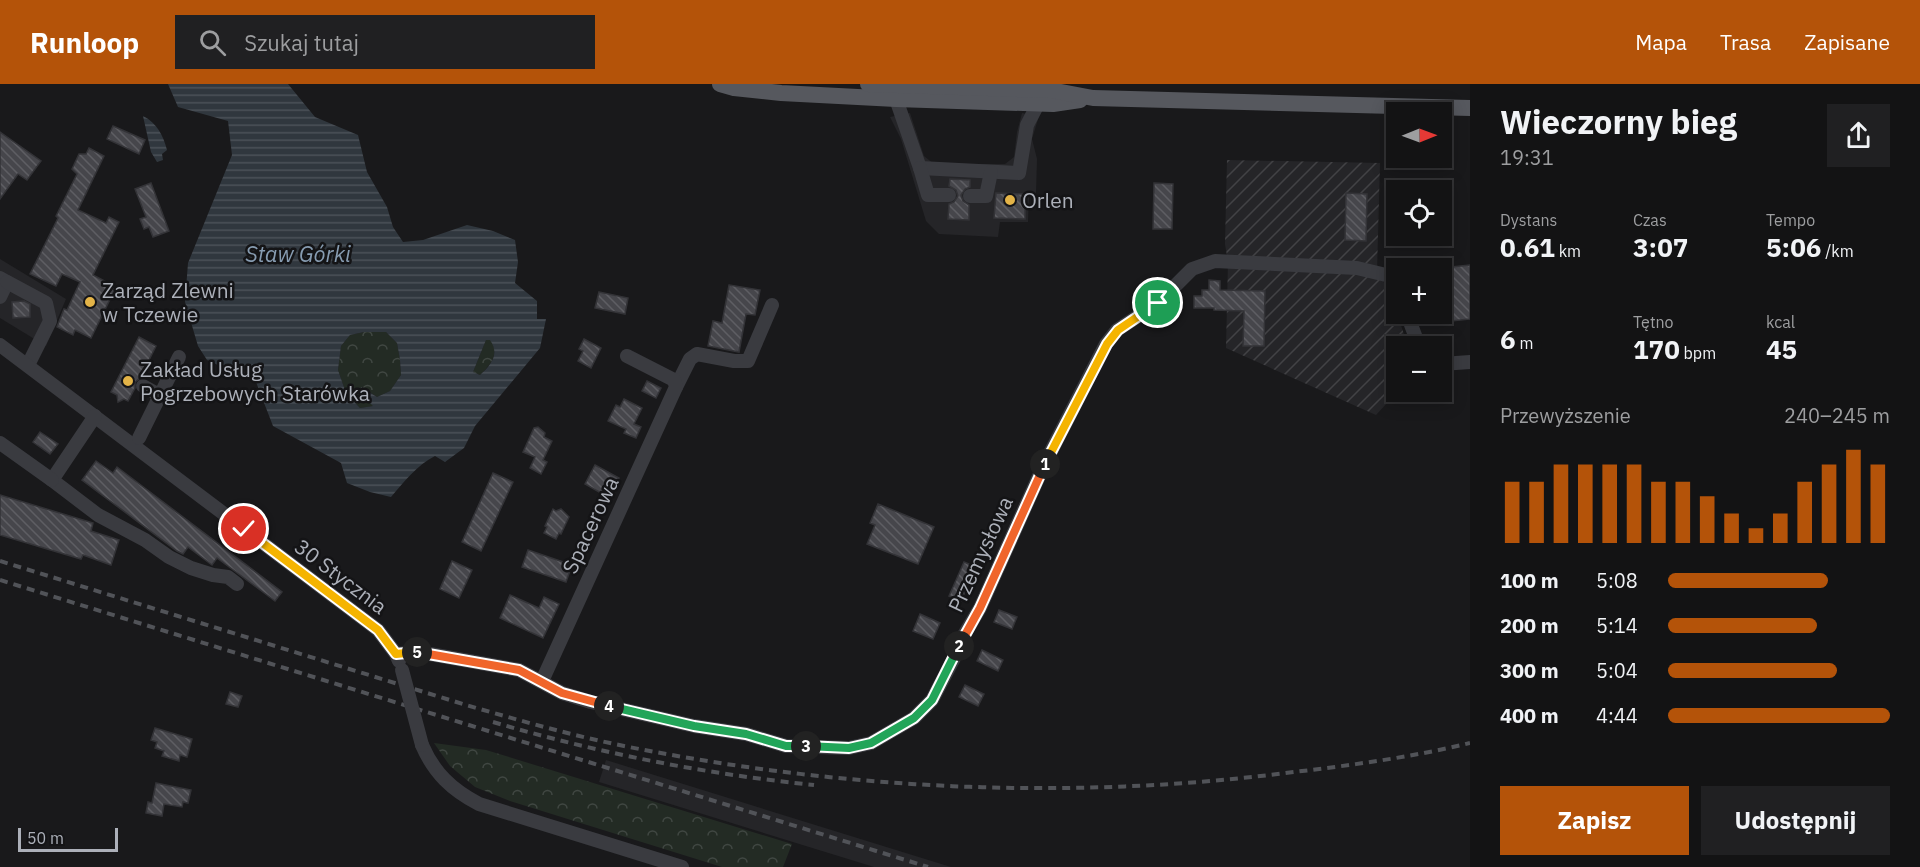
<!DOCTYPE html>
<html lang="pl">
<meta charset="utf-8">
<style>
:root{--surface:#131314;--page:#202022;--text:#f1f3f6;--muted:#9d9ea0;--line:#323234;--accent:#b45309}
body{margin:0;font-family:"IBM Plex Sans",sans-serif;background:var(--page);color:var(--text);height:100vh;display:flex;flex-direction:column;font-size:22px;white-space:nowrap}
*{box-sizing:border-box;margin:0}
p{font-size:20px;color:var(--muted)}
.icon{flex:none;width:33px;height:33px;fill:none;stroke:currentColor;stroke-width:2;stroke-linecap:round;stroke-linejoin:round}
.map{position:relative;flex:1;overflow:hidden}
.side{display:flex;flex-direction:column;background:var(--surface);width:450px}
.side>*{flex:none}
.needle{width:39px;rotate:89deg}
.controls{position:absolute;left:1386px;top:18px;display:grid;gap:12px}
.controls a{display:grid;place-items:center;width:66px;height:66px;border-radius:0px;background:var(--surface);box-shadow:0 3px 15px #0003,0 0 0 2px var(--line);font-size:30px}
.scale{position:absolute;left:18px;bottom:15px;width:100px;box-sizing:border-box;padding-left:6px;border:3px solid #acb0b9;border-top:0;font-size:16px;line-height:21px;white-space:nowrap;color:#acb0b9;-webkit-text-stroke:4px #141416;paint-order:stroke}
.pin{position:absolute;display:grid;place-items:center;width:51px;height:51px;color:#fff;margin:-26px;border:3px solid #fff;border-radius:50%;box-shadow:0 2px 6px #0007}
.km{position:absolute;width:30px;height:30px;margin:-15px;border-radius:50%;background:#222;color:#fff;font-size:16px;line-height:30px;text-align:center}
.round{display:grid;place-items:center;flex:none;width:63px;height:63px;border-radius:0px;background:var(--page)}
.head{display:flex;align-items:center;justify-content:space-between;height:102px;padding:0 30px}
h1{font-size:33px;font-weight:700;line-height:45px}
.figures{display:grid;grid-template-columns:repeat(3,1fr);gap:9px;height:102px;padding:6px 30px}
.figures div{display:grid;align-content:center}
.figures b{font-size:26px;font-weight:700}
.figures small{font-size:16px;font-weight:400}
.figures p{font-size:16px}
.chart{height:168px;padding:12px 30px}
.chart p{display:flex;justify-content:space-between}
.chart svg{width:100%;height:108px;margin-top:6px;stroke:var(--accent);stroke-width:6}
.button{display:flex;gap:12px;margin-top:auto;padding:12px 30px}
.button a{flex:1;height:69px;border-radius:0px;background:var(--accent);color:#fff;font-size:24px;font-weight:700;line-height:69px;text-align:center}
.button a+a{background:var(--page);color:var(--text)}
ul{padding:0 30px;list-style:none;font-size:20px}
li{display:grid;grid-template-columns:96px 72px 1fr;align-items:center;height:45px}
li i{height:15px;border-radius:8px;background:var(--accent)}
header{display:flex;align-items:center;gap:36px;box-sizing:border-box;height:84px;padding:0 30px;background:var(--accent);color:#fff}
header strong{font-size:28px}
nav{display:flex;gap:33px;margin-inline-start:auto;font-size:21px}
.search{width:420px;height:54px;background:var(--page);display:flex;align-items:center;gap:15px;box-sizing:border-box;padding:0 21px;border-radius:0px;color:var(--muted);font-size:22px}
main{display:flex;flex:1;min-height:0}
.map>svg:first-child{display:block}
.built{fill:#252528}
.industrial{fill:url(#industrial-furrows)}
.forest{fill:url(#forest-crowns)}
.water{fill:url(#water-rules);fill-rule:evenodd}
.building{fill:url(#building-back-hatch);stroke:#333337;stroke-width:1.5}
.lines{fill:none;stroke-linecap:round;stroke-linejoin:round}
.minor{stroke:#3a3b40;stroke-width:14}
.major{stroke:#56585e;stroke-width:16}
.rail{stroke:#515358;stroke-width:4;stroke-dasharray:8 6;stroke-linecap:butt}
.minor-bridge{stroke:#3a3b40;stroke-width:14}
.split-1-casing{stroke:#fff;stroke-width:12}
.split-2-casing{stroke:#fff;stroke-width:12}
.split-3-casing{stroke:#fff;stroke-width:12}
.split-4-casing{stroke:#fff;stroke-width:12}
.split-5-casing{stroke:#fff;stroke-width:12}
.split-6-casing{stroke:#fff;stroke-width:12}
.split-1{stroke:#f5b400;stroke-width:8}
.split-2{stroke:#f0652b;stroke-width:8}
.split-3{stroke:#22a559;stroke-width:8}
.split-4{stroke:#22a559;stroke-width:8}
.split-5{stroke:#f0652b;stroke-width:8}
.split-6{stroke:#f5b400;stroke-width:8}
.poi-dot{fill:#e4b448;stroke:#141416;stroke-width:2}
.labels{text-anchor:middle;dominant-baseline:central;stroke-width:5;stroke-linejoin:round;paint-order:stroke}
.poi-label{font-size:21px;fill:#acb0b9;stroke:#141416;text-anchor:start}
.street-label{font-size:21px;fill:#acb0b9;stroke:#141416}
.water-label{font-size:22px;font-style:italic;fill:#879cb1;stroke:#141416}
</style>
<header>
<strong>Runloop</strong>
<div class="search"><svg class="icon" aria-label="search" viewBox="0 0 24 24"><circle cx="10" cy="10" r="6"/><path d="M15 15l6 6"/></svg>Szukaj tutaj</div>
<nav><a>Mapa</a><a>Trasa</a><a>Zapisane</a></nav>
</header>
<main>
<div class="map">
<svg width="1470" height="783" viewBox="0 0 1470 783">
<defs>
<pattern id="industrial-furrows" width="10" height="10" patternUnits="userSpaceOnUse" patternTransform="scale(1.5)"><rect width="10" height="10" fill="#252528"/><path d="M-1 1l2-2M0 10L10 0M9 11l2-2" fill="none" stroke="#424245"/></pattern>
<pattern id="forest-crowns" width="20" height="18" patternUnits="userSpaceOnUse" patternTransform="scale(1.5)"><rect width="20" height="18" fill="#232b24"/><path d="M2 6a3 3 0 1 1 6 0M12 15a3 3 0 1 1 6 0" fill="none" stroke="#404742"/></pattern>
<pattern id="water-rules" width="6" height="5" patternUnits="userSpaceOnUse" patternTransform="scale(1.5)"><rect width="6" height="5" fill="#30373e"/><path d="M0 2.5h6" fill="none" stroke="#4b5158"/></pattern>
<pattern id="building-back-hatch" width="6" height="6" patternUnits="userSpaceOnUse" patternTransform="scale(1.5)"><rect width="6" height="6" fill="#46464b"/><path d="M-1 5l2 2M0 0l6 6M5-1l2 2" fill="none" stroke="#5e5e63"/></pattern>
</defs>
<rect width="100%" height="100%" fill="#19191b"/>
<g class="built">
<path d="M910,29L924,72L934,80H1005L1014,73L1017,48L1022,29L1039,32L1032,55L1037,75L1036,110H1029L1028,138H1000L998,153L939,150L926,137L901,55L890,33Z"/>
<path d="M0,175L66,215L46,262L0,234Z"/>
<path d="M606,676L951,783H874L599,698Z"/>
</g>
<path class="industrial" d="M1227,76L1380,79L1377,187L1390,209L1408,262H1396L1397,308L1376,331L1226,264L1228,178L1225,160Z"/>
<g class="forest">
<path d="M364,248H386L397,259L400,276L401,291L390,307L377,313L362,303L374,322L360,324L346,309L338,286L341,262L350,251Z"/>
<path d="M490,255C500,270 491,280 480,291L473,288L486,256Z"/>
<path d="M434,659L486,666L792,760L783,783H722L510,717L475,703L450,682Z"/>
</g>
<g class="water">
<path d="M168,0H288L315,33L358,51L367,88L387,123L393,143L403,158L423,156L467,141L493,147L515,156L518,178L515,199L537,217V235H546L540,264L475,342L464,364L445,378L435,372C417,381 404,398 391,413L370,408L347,399L341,379L273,342L256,298L207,276L198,262L185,218L188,179L232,71L228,37L178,23ZM364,248H386L397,259L400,276L401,291L390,307L377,313L361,303L363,312L373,322L360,324L346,309L338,286L341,262L350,251ZM486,256H490C500,270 491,281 480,291L473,288Z"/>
<path d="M143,32C157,39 163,51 167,66L162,70L163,76L157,78L151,68Z"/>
</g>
<g class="building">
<path d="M113,42L145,56L139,70L107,55Z"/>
<path d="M0,48L41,77L27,96L18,90L0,115Z"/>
<path d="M89,64L104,72L78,126L106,139L109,133L119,138L93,191L116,203L91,254L75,246L73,251L57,243L64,225L67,226L80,198L62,190L56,202L30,190L58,134L56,132L77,90L72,85L79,70H86Z"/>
<path d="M950,95L970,96V103L965,105L961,111L963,117L969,121V136L948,135L949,120L954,118L958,112L956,106L949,102Z"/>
<path d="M151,99L169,147L153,153L149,143L144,145L140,135L146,133L135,105Z"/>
<path d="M1154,99L1173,100L1172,145H1153Z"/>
<path d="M996,109L1025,110V135L994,134Z"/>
<path d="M1346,109L1367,110L1366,157L1345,156Z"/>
<path d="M1470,181V235L1442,238V184Z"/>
<path d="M1209,196L1220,197V206L1265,207L1264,262H1243L1244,227L1214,226V224H1194V212H1202V206H1209Z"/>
<path d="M729,201L760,206L755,231L746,230L739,268L708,262L713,237L722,239Z"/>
<path d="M599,208L628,214L625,230L595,224Z"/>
<path d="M24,217L30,220V233L13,234L12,218Z"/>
<path d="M139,253L156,262L140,294L135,298V304L128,317L124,315L118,318L117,311L111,308Z"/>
<path d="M584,255L601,264L591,284L578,277L583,267L579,265Z"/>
<path d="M647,297L661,304L656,314L642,307Z"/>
<path d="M624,315L642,324L634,340L641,343L636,354L624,349L626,345L608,337L616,321L620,323Z"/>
<path d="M538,343L545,349L544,353L552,357L543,376L547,378L541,390L530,384L535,373L523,368L534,344Z"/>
<path d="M40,348L58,360L50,370L33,358Z"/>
<path d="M96,377L113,389L117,383L282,508L275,517L217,474L212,481L188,463L183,470L177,467L82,396Z"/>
<path d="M595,381L619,394L608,413L585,400Z"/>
<path d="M493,389L513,398L481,467L462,458Z"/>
<path d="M0,411L93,439L91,447L119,456L111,481L83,471L81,475L0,451Z"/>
<path d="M878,420L934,443L918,480L867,460L875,441L870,439Z"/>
<path d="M553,425L556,427L561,425L569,433L561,450L559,449L556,455L544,449L547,443L545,442Z"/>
<path d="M528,466L572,481L566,498L522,483Z"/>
<path d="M452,477L472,486L459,514L440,505Z"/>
<path d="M964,478L976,483L961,517L949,512Z"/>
<path d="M510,511L539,524L544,513L559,520L543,554L500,534Z"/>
<path d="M999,526L1017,533L1012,545L994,538Z"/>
<path d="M920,530L940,539L933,555L913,547Z"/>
<path d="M982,566L1003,576L998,587L977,577Z"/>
<path d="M965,601L984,610L978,622L959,613Z"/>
<path d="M230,608L242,612L238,623L226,620Z"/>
<path d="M155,644L192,655L187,673L180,671L179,677L162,672L164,667L155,664L157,658L151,656Z"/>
<path d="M156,699L191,706L188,719L183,718L182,723L164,720L162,732L146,729L148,718L152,719Z"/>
</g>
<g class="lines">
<g class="minor">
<path d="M896,15L920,84L1019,89L1027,41L1038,20"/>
<path d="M920,84L928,111H949"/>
<path d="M970,112H986L991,88"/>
<path d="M0,194L7,198L0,213"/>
<path d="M7,198L46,219L50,237L28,281"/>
<path d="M1407,230L1419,262"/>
<path d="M0,261L378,546L396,570L399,577"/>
<path d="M1442,280L1470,278"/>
<path d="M143,302L161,312"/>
<path d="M676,303L690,275L697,270L734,277H748L772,221"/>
<path d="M95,332L52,396L98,431L145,456L169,473L191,484L213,491L228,493L237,500"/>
<path d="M139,354L179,273"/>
<path d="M0,359L52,396"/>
<path d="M396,570L419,568L519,586L562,609L591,618L694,642L746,650L786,662L849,664L871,659L914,634L932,616L954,574L964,551L980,524L1044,381L1106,260L1117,246L1158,219L1192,185L1215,177L1357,184L1386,191L1393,194L1396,203"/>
<path d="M542,597L676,303L674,296L627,272"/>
<path d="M422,661C434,689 452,706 479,720L682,783"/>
</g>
<g class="major">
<path d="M720,0L734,4L781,9L896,15L1053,20L1080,16"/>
<path d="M868,0L1050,6L1093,14L1470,24"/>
</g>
<g class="rail">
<path d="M0,477L466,621C518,636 570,651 624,662C844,706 1071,717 1294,688C1353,681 1413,673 1470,659"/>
<path d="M0,496L928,783"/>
<path d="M493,638C598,669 705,690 814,701"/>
</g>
<path class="minor-bridge" d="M402,586L422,661"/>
</g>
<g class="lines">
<defs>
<path id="split-1" d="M1045,380L1107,260L1118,246L1158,219"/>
<path id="split-2" d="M959,562L980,524L1045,380"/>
<path id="split-3" d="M806,662L849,664L871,659L914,634L932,616L959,562"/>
<path id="split-4" d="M609,622L694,642L746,650L786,662H806"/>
<path id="split-5" d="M417,568L519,586L562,609L609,622"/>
<path id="split-6" d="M244,445L378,546L396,570L417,568"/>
</defs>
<use href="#split-1" class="split-1-casing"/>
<use href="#split-2" class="split-2-casing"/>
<use href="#split-3" class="split-3-casing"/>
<use href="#split-4" class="split-4-casing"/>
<use href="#split-5" class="split-5-casing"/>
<use href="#split-6" class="split-6-casing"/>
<use href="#split-1" class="split-1"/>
<use href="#split-2" class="split-2"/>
<use href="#split-3" class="split-3"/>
<use href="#split-4" class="split-4"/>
<use href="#split-5" class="split-5"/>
<use href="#split-6" class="split-6"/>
</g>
<g class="poi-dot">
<circle cx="1010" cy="116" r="6"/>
<circle cx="90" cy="218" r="6"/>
<circle cx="128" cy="297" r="6"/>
</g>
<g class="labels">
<g class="poi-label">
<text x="1022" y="116">Orlen</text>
<text x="102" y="206">Zarząd Zlewni<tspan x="102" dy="24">w Tczewie</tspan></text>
<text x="140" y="285">Zakład Usług<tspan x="140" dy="24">Pogrzebowych Starówka</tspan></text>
</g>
<g class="street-label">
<text transform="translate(590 441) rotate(-65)">Spacerowa</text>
<text transform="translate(980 470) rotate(-65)">Przemysłowa</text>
<text transform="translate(341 492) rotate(37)">30 Stycznia</text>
</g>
<g class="water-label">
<text x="298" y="169">Staw Górki</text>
</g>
</g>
</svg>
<div class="controls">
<a><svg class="needle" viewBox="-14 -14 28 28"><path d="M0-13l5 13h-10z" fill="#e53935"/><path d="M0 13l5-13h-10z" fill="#9d9ea0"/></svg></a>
<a><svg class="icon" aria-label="locate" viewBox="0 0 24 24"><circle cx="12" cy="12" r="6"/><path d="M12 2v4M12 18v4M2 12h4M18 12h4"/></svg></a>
<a>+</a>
<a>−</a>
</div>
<div class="scale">50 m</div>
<div class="pin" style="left:1158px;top:219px;background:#1e9e55"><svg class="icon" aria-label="arrive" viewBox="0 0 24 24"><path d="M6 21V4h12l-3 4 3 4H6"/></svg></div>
<div class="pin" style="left:244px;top:445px;background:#d93025"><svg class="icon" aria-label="check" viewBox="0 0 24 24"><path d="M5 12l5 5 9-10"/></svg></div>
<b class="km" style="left:1045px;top:380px">1</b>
<b class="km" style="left:959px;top:562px">2</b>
<b class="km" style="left:806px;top:662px">3</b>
<b class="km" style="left:609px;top:622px">4</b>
<b class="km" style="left:417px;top:568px">5</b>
</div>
<section class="side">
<div class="head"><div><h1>Wieczorny bieg</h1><p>19:31</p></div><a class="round"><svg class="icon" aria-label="share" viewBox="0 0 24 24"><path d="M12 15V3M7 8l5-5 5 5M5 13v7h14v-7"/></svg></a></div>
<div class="figures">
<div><p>Dystans</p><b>0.61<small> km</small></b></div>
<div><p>Czas</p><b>3:07</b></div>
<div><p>Tempo</p><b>5:06<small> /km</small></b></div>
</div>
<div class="figures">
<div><b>6<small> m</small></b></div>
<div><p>Tętno</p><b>170<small> bpm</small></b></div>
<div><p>kcal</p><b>45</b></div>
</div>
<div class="chart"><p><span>Przewyższenie</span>240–245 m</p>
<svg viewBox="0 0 160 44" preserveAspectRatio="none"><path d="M5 44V19M15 44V19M25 44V12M35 44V12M45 44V12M55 44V12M65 44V19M75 44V19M85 44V25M95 44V32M105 44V38M115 44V32M125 44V19M135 44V12M145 44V6M155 44V12"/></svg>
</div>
<ul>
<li><b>100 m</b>5:08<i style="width:72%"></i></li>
<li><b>200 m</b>5:14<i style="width:67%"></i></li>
<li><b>300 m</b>5:04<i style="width:76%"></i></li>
<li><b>400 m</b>4:44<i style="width:100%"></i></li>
</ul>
<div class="button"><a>Zapisz</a><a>Udostępnij</a></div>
</section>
</main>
